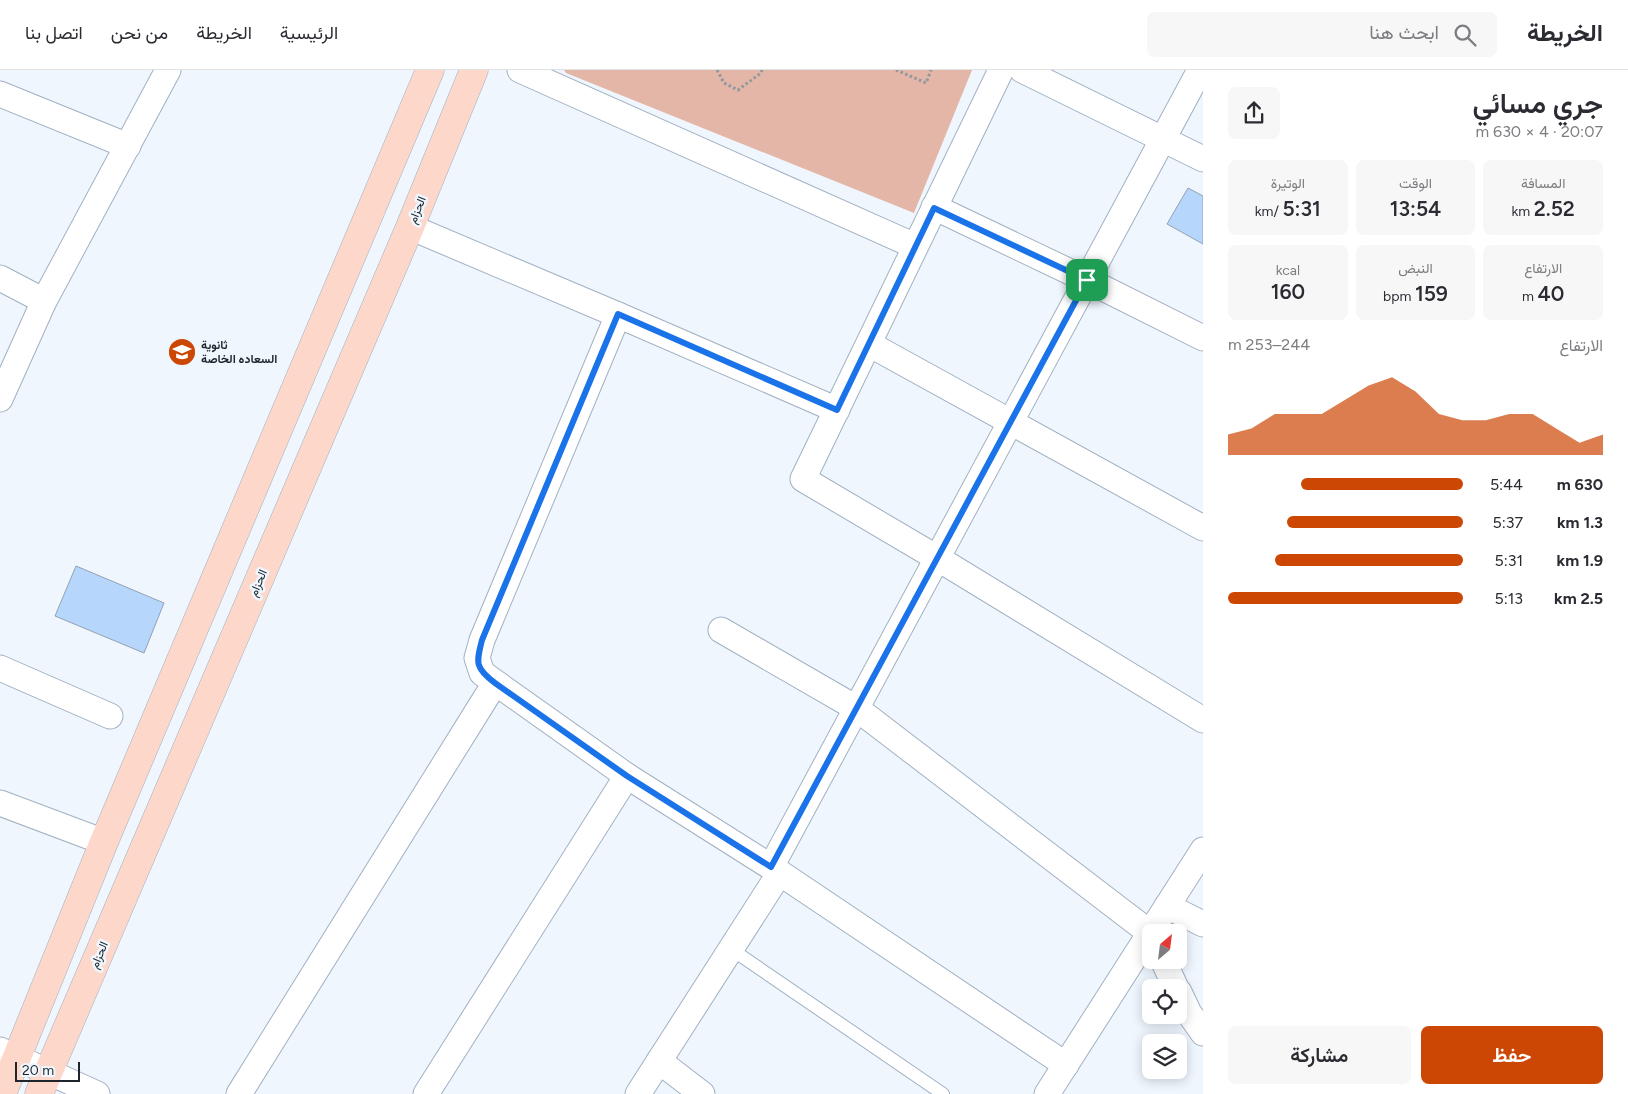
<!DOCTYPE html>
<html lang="ar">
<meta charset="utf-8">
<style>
:root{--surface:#fff;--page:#f7f7f7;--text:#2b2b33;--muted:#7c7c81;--line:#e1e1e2;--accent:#cc4704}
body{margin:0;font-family:Figtree,Vazirmatn,sans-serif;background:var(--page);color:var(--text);direction:rtl;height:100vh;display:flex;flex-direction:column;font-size:19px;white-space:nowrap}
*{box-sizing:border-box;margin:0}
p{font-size:16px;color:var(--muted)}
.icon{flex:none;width:28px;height:28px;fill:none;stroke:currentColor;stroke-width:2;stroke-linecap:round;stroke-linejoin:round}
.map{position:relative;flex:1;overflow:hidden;direction:ltr}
.sheet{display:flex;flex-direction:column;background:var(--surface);width:425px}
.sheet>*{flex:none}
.needle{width:32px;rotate:28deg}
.fabs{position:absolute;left:1142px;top:854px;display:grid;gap:10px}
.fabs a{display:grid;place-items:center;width:45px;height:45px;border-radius:8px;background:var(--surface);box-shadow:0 2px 12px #0003;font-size:25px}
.scale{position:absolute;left:15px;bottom:12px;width:65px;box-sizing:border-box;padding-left:5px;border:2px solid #1f252c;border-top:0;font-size:14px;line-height:18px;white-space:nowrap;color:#1f252c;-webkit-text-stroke:4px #eff6fe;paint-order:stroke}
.pin{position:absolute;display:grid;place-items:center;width:42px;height:42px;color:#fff;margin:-21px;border-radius:10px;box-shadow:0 2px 8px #0006}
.round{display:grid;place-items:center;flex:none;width:52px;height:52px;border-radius:8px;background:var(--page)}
.head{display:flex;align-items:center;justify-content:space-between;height:85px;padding:0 25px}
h1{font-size:28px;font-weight:600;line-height:38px}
.stats{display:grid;grid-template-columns:repeat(3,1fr);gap:8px;height:85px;padding:5px 25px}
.stats div{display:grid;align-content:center;border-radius:8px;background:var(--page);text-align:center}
.stats b{font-size:21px;font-weight:600}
.stats small{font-size:14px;font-weight:400}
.stats p{font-size:14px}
.chart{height:140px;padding:10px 25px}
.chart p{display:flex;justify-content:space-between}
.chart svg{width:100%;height:90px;margin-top:5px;fill:var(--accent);opacity:.7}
.action{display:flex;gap:10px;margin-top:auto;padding:10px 25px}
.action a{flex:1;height:58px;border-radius:8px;background:var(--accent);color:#fff;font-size:20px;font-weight:600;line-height:58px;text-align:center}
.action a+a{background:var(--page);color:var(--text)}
ul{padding:0 25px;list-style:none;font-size:16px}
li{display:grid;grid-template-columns:80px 60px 1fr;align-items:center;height:38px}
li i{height:12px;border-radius:6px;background:var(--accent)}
header{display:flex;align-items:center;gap:30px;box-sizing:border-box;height:70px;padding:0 25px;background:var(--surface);border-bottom:1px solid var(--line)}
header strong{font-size:24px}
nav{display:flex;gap:28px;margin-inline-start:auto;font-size:18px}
.search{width:350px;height:45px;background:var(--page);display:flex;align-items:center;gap:12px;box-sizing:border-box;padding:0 18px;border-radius:8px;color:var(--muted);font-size:19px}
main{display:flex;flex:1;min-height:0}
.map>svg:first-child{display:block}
.green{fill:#e4b6a7}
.building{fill:#b6d6fc;stroke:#93a2b3}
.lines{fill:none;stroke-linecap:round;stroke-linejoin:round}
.service-casing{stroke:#a1b1c2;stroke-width:14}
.minor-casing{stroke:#a1b1c2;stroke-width:27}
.secondary-casing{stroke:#a1b1c2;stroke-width:29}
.path{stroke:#90979e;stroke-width:3;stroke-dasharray:2.5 2.5;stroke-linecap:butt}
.service{stroke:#fff;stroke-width:12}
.minor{stroke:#fff;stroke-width:25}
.secondary{stroke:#fcd7ca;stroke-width:28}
.route-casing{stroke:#fff;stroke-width:10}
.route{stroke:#1a73e8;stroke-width:6}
.labels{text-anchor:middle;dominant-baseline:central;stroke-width:5;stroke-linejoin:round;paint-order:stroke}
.street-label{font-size:12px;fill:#1f252c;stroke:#eff6fe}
.poi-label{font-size:12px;font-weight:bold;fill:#1f252c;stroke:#eff6fe;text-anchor:start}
</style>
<header>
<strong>الخريطة</strong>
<div class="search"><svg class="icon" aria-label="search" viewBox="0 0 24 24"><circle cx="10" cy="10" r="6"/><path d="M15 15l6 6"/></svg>ابحث هنا</div>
<nav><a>الرئيسية</a><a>الخريطة</a><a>من نحن</a><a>اتصل بنا</a></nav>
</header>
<main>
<section class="sheet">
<div class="head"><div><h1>جري مسائي</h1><p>20:07 · 4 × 630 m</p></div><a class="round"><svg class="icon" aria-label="share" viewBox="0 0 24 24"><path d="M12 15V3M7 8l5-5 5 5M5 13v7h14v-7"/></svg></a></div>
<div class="stats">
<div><p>المسافة</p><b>2.52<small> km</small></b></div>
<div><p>الوقت</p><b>13:54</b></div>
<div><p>الوتيرة</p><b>5:31<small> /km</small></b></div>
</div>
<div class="stats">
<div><p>الارتفاع</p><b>40<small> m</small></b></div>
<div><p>النبض</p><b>159<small> bpm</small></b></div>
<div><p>kcal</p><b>160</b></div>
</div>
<div class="chart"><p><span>الارتفاع</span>244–253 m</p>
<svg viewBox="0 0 160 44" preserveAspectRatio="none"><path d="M0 44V34L10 31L20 24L30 24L40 24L50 17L60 10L70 6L80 13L90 24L100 27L110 27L120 24L130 24L140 31L150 38L160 34V44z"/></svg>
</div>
<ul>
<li><b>630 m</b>5:44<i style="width:69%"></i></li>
<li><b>1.3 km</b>5:37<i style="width:75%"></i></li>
<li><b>1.9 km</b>5:31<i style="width:80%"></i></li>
<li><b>2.5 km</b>5:13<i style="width:100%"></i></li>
</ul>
<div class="action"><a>حفظ</a><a>مشاركة</a></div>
</section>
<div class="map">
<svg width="1203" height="1024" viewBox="0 0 1203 1024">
<rect width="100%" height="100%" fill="#eff6fe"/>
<path class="green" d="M564,0H972L914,143L566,3Z"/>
<g class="building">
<path d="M1188,118L1203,126V174L1167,154Z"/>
<path d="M76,496L164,533L144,583L55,546Z"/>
</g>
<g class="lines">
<defs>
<path id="service" d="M731,879L943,1024"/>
<g id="minor">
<path d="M520,0L915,176"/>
<path d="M1001,0L803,409L937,488L1203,650"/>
<path d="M1022,0L1203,89"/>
<path d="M0,24L128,76"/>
<path d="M934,137L1087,210L1203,268"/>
<path d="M410,157L618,245L837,340"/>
<path d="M0,208L44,231"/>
<path d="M618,245L482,570L477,588L482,603L627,706L771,797L1066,995"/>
<path d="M869,274L1203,458"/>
<path d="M0,329L44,231L168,0"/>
<path d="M721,560L856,638L1150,863L1151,866"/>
<path d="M0,598L110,646"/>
<path d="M0,733L104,772"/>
<path d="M771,797L1200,0"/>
<path d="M1167,836L1203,854"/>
<path d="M1163,890L1176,918"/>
<path d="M1179,922L1189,943L1203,963"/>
<path d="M0,980L97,1024"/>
<path d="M659,991L702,1024"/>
<path d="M239,1024L495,613"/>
<path d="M426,1024L627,706"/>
<path d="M638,1024L779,804"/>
<path d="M1047,1024L1203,780"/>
</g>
<g id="secondary">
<path d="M2,1024L104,772L430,0"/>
<path d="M39,1024L410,157L474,0"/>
</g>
</defs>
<use href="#service" class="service-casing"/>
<use href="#minor" class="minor-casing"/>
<use href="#secondary" class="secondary-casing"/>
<g class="path">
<path d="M717,0L724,13L738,20L761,3L762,0"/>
<path d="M896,0L926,13L931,0"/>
</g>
<use href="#service" class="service"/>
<use href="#minor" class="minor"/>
<use href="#secondary" class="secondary"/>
</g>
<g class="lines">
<defs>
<path id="route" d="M934,138L1087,210L771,797L627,706L495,613C475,598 476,593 482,570L618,244L837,340Z"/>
</defs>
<use href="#route" class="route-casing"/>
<use href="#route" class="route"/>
</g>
<defs>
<symbol id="school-disc" viewBox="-11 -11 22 22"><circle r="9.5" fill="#cc4704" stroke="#eff6fe"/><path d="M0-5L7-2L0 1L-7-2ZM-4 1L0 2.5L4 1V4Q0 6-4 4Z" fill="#fff"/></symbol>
</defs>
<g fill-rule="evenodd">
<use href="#school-disc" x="166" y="266" width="32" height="32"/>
</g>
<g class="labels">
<g class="street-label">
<text transform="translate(417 140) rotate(-68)">الحزام</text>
<text transform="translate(258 513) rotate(-67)">الحزام</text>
<text transform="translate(99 885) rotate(-67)">الحزام</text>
</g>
<g class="poi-label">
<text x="201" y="275">ثانوية<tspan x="201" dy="14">السعاده الخاصة</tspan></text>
</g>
</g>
</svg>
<div class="fabs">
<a><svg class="needle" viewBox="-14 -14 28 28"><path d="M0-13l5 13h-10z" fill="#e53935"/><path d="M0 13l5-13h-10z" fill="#7c7c81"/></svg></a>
<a><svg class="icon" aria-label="locate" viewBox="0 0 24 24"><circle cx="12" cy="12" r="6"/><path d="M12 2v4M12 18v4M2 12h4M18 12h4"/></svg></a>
<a><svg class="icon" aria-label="layers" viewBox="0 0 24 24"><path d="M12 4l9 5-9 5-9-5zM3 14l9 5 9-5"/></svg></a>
</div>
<div class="scale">20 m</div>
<div class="pin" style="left:1087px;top:210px;background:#1e9e55"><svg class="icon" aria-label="arrive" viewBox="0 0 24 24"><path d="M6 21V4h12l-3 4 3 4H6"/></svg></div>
</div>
</main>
